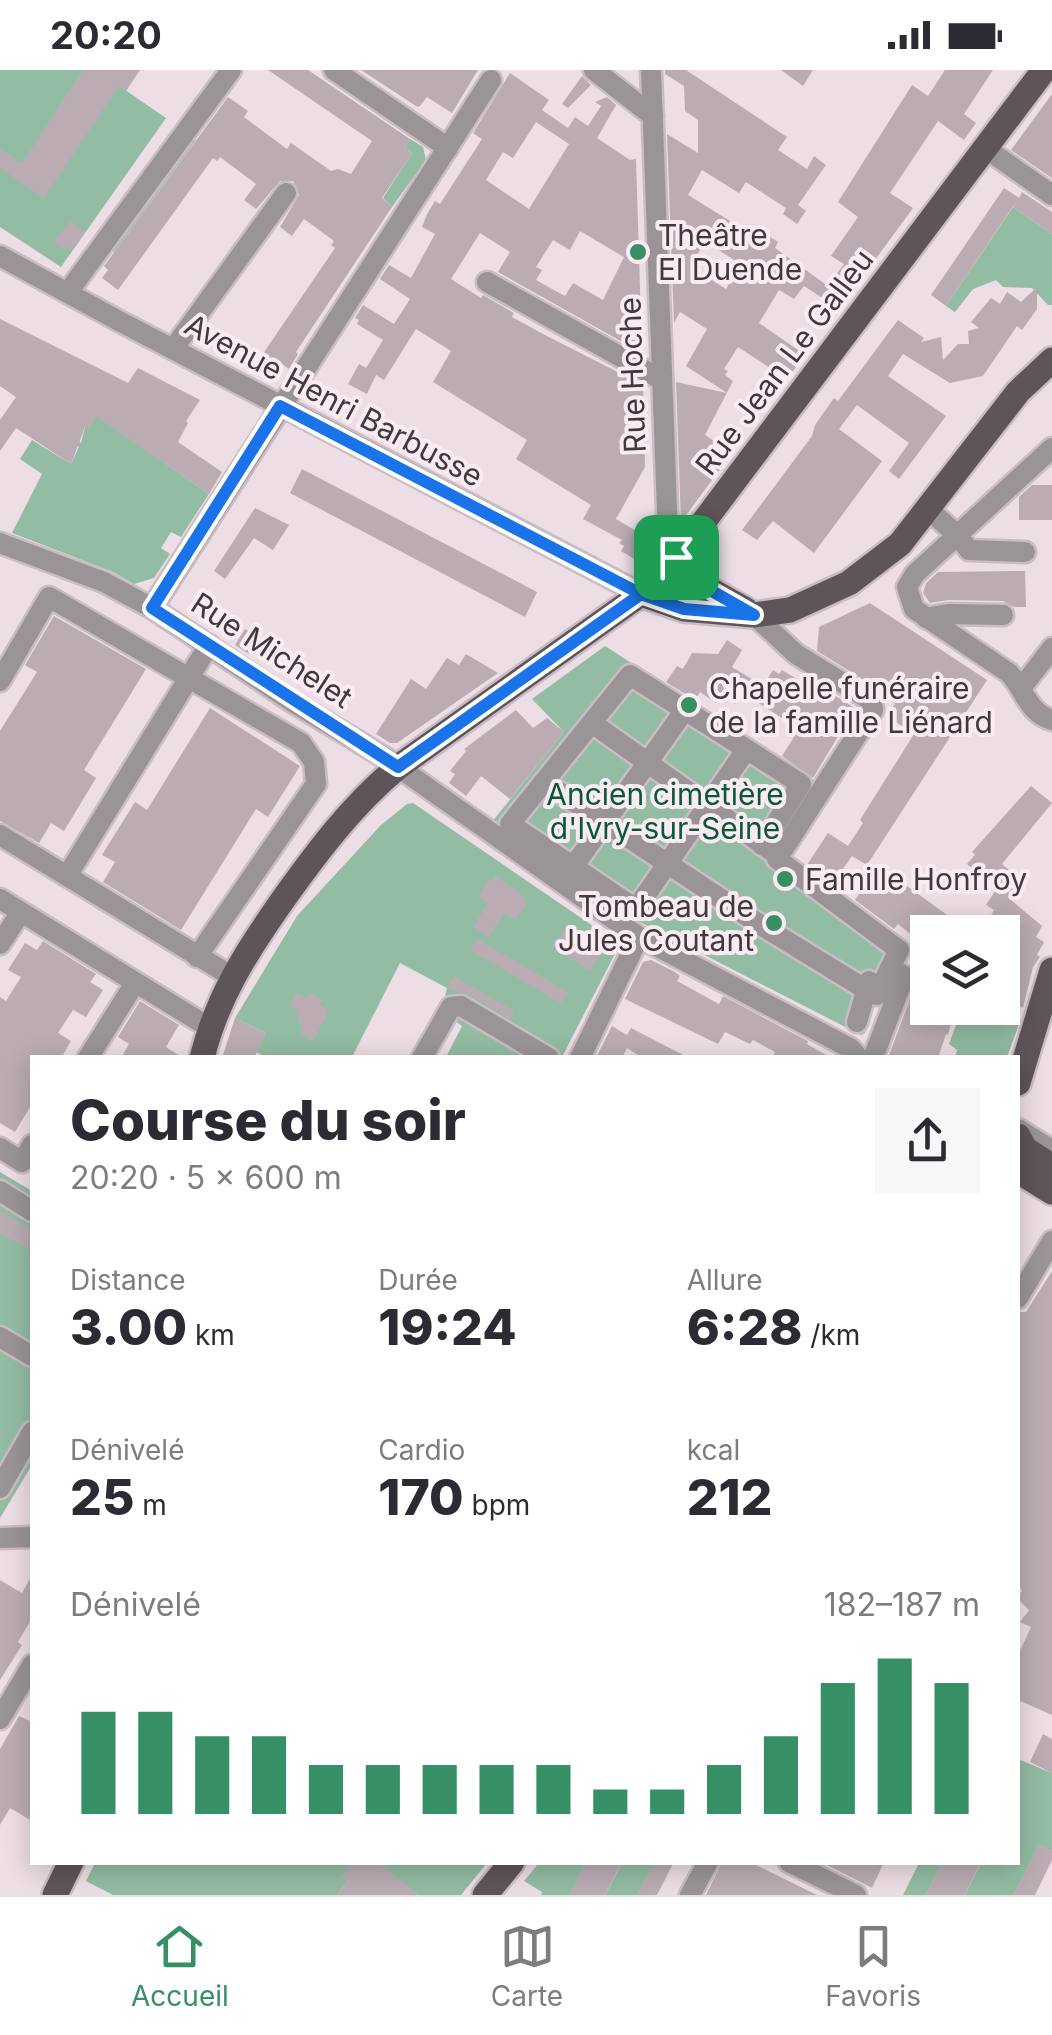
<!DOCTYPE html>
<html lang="fr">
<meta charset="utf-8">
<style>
:root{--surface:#fff;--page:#f7f7f7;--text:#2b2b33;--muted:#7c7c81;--line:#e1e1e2;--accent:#379065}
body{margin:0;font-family:Inter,sans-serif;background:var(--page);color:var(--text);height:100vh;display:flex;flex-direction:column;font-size:38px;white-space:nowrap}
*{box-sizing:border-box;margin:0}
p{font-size:32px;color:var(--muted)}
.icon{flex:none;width:55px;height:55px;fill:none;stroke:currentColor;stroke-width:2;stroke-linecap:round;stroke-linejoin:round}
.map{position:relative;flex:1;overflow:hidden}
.panel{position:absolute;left:30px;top:985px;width:990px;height:810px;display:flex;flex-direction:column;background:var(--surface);border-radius:0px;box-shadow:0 5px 25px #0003}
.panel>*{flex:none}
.buttons{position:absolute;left:910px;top:845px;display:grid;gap:20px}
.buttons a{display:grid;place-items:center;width:110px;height:110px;border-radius:0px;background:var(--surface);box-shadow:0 5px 25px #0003;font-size:50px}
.pin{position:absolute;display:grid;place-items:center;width:85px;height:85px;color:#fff;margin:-42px;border-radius:20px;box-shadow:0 5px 15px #0006}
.round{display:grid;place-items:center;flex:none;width:105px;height:105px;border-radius:0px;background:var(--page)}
.overview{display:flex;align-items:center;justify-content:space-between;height:170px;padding:0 40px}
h1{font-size:55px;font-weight:800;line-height:75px}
.metrics{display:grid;grid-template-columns:repeat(3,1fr);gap:15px;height:170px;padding:10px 40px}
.metrics div{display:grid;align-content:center}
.metrics b{font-size:50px;font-weight:800}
.metrics small{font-size:28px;font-weight:400}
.metrics p{font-size:28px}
.chart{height:280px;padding:20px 40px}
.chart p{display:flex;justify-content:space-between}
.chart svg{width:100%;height:180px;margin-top:10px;stroke:var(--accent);stroke-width:6}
.status{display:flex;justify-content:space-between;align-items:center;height:70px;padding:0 50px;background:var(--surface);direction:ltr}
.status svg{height:28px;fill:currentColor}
.dock{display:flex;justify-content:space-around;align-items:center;height:140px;border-top:2px solid var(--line);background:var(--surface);font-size:28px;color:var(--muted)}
.dock a{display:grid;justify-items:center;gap:5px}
.dock .selected{color:var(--accent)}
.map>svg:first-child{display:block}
.green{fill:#93bca4}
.building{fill:#bbacb4;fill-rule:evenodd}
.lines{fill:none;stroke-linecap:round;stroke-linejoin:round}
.minor-casing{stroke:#cabcc3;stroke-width:25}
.major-casing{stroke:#cabcc3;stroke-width:30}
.minor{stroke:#9a9497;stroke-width:20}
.major{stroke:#5f5459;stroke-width:25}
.route-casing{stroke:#fff;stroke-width:20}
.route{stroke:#1a73e8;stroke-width:12}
.poi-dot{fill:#379065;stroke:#faebf2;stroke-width:4}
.labels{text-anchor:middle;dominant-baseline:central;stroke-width:8;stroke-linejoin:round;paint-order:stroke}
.poi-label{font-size:30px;fill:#403a3d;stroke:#faebf2;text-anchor:start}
.street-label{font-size:30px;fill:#403a3d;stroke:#faebf2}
.park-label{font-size:30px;fill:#095939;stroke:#faebf2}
</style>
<div class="status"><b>20:20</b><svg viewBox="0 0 49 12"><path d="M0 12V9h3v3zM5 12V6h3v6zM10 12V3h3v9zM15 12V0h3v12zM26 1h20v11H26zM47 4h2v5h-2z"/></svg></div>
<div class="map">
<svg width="1052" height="1825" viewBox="0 0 1052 1825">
<rect width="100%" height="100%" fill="#eddde5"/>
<g class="green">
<path d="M0,0H96L166,48L61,197L0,157Z"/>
<path d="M194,69L196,70L114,182L111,181Z"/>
<path d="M410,69L423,77L426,90L392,137L383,128L412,83L405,78Z"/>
<path d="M1013,137L1052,164V235H1048L1032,218L1003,217L996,210L973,219L955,242L946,236Z"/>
<path d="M84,337L209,424L181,467L171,462L161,478L170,484L154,508L134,514L113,502L12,463L42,404L20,389L32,370L71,394L79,377L70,370L72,367L81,373L85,357Z"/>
<path d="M605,576L815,711L765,789L891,884L870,931L865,963L861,965L640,852L492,752L564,662L532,629Z"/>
<path d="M413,733L612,869L617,880L562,987H446L462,956C447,946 442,935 447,918L400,893L352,987H266L256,982L266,963L235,948L297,846L381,755L407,734Z"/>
<path d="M1001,938L1021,949L1007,987H955L957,980L949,974L962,939L991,955Z"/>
<path d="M0,1102L32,1121V1395L0,1448Z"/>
<path d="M1018,1689L1052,1703V1781L1039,1775L1014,1825H965L981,1793L1018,1792Z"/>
<path d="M95,1793H354L343,1806L348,1811L337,1825H113L86,1811Z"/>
<path d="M378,1793H487L461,1825H418Z"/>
<path d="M539,1793H585L571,1825H541L542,1822L524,1811Z"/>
<path d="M622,1793H655L637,1825H605Z"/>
<path d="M919,1793H942L926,1825H903Z"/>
</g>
<g class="building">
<path d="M83,0H140L126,21L119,16L44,128L0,98V79L22,93Z"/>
<path d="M268,0H308L410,69L405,78L412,83L382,128L392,137L296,282L298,284L289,299L282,294L276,302L258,291L335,178L331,175L334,171L304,149L292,166L280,157L299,125L293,111H280L256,139L244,130L256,114L220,87L217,91L213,88L118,220L102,208L108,200L104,196L228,27L248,41L244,47L287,79L291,73L331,101L338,99L351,104L372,71Z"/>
<path d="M361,0H478L452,43L427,27L419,37L416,36Z"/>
<path d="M665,0H686L787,67L778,80L807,99L814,86L826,95L798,135L806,141L797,154L783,144L786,138L746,112L739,123L702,100L688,125L751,164L758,165L761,161L778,172L775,178L828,216L844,194L831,186L858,147L838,132L912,15L928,26L945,0H993L964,44L976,53L964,70L938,51L890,123L913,138L839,239L804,216L794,229L779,220L759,253L805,285L787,309L738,277L724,299L728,301L725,305L733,311L705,365L732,383L681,452L676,312L727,323L686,296L707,259L680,242L674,253L667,64L698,83V50L685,41L684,16L665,4ZM705,172L741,194L726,219L690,196Z"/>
<path d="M781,0H813L803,16Z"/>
<path d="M510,3L549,30L542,40L568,58L575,47L588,56L601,36L595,32L607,27L616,35L597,68L630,90L636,89L642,283L498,202L510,182L480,163L451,209L481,228L483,225L514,243L512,247L545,265L643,315L645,397L616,449L648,468V486L641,493L621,481L624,476L619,473L622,470L583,449L591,435L516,389L527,370L433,312L451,281L416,259L384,310L376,305L367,324L348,314L359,294L366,298L383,270L357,254L359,250L355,248L363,235L394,254L410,229L380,209L389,195L411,208L435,164L422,157L427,144L435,131L440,134L482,69L473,63ZM536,52L569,74L529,139L486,110L503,82L513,88ZM580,161L624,187L603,230L573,213L565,226L536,210L542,200L536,197L553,170L570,180Z"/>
<path d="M582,6L591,15L568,38L562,34Z"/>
<path d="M1052,24V108L1011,80Z"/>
<path d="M1004,118L1019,128L1022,122L1052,142V164L1013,137L1018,129L946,236L931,225Z"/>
<path d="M70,151L85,162L76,176L63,179L54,172Z"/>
<path d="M1037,217V239L1022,260L1017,256L983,306L950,313L903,284L888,306L946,346L899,409L889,401L909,373L857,335L839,359L882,391L814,483L773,451L757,470L742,460L812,366L815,355L834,328L838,331L898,250L924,268L921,272L941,267L943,290L958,274H969L968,261L979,258L971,252L991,228L1000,234L1007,222L1021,232Z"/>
<path d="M0,249L128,313L138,298L200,330L186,351L188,353L178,372L222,402L209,424L96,346L88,359L85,357L71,394L16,358L0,381V350L16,327L0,316Z"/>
<path d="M302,399L537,522L525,547L290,423Z"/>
<path d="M1032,415H1052V450H1019V427Z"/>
<path d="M255,438L289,455L273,480L254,468L225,509L214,501Z"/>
<path d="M1025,501L1026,537H1014L1003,531L948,530L930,533L923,523L926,513L938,502Z"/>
<path d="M870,533L987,610L867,795L852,786L834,812L807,795L828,763L848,776L863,753L860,750L914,664L887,646L895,634L880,620L817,581L819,557Z"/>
<path d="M54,546L146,599L84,700L96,708L64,761L51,753L39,773L0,751V661L37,602L25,595Z"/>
<path d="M245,559L259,568L249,584L235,575Z"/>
<path d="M727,570L742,580L732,597L763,616L773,600L779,604L782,600L800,611L803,606L855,638L813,708L782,686L799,659L743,623L735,634L721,625L716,633L700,622L695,630L666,612L677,596L683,599L692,583L718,584Z"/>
<path d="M466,584L498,603L397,673H390L376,664L411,609L426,619L447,588L459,595Z"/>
<path d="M210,638L300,696L268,747L256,739L181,860L103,812L115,792L102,785L135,732L147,740Z"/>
<path d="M516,640L533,658L547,648L564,662L510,729L481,706L466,726L449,713L455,704L450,701L466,681L464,679Z"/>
<path d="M1031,716L1052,733L1002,794L1014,804L1008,813L1017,822L1011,830L1042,856L1036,867L1044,872L1037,885L1040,887L1033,897L1023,938L1002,926V862H987L985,856L994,840L986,835L997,818L967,794L975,785L972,782Z"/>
<path d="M878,795L961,855L958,862H928V878L898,854L894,859L855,830Z"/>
<path d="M496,806L525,827L523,831L526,834L515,850L504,843L489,867L473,857L488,833L478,826L489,809L492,811Z"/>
<path d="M570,857L601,877L598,882L601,884L590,901L553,876L564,860L567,862Z"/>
<path d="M477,869L568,922L561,933L470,880Z"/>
<path d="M43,871L96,904L90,912L103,920L86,947L73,940L58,963L71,971L61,988H32V1034L15,1062L0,1053V927L6,931L21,907L8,900L25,873L37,880Z"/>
<path d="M651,890L675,902L680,906L677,911L719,934L723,926L808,971L807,974L831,988H772L775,982L753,970L750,974L725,962L718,974L625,929L643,892Z"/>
<path d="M454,906L514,941L510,949L468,924L447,918Z"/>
<path d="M297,923L307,928L310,923L322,929L320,935L329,940L313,971L300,963L302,958L295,938L290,936Z"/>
<path d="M911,926L928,934V938H955L948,965L946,964L938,988H888Z"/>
<path d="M140,931L179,955L166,977L183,988H121L129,974L118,967Z"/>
<path d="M235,948L266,963L254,988H222Z"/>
<path d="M612,956L627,965L631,958L689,988H642L627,978L622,988H596Z"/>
<path d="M0,1141L32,1160V1181L0,1163Z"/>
<path d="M1052,1201V1645L1018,1630V1585L1031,1557L1020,1552L1029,1540L1018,1529L1022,1520L1018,1517V1242H1026Z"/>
<path d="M32,1505V1548L18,1572L22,1575L0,1610V1510L22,1523Z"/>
<path d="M19,1646L32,1652V1751L10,1738L0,1755V1679Z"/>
<path d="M1043,1664L1052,1669V1703L1030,1692Z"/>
<path d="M1039,1774L1052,1781V1790L1035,1825H1014Z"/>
<path d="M354,1792H378L418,1825H337L348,1811L342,1807Z"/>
<path d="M585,1792H622L605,1825H569Z"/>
<path d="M655,1792H674L657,1825H637Z"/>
<path d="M722,1792H750L817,1825H706Z"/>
<path d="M821,1792H884L872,1818Z"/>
<path d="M942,1792H981L965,1825H926Z"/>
</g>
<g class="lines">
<defs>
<g id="minor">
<path d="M334,0L448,78"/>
<path d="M594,0L653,46"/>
<path d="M651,0L668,468L677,487"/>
<path d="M985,78L1052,125"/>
<path d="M0,186L119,251L641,524"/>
<path d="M487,212L662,310"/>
<path d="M68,222L231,0"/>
<path d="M173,279L286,123"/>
<path d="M1052,378L915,504L907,517L914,539L1009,603C1025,620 1028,643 1052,650"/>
<path d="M926,437L958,466L969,480L1025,482"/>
<path d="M0,473L104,512L152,538L294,633L387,689L639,867L850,978L859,988"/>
<path d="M152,538L491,10"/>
<path d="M754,545L796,584L872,631L873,640L777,789L899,880L890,898"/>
<path d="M926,548L948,544L1003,545"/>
<path d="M209,575L67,806L231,906"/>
<path d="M0,611L49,527L301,673L314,692L316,714L197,887"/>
<path d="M1022,617L1052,578"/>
<path d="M592,653L773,782"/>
<path d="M746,680L636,839L510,754L630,605L801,714L762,775"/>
<path d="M544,712L759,854L865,919L877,925L890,898L928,920"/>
<path d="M0,765L67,806"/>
<path d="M573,797L685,640"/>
<path d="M0,829L210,958"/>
<path d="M972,862H973"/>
<path d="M0,874L21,842"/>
<path d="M857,952L869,911"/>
<path d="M88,988L135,913"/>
<path d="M422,988L451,937L461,936L549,988"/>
<path d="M580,988L639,867"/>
<path d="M873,988L904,907"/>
<path d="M1018,1059L1052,1080"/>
<path d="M0,1078L22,1092L32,1075"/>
<path d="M0,1121L32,1141"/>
<path d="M1018,1228L1052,1171"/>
<path d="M0,1267L32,1286"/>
<path d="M0,1418L32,1362"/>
<path d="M0,1468L32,1467"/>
<path d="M0,1649L32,1595"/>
<path d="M789,1792L856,1825"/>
<path d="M690,1825L708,1792"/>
</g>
<g id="major">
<path d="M677,487L703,516L746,540"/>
<path d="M641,524L684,539L754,545L790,540L849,513L900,474L1018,322L1052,290"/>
<path d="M202,988C217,927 247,881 282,831C317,782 352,735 398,697L641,524L677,487L1044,0"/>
<path d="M1018,1013L1052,900"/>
<path d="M1018,1066L1025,1079L1052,1096"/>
<path d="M1018,1101L1052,1122"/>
<path d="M55,1825L71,1792"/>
<path d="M485,1825L512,1792"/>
</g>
</defs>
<use href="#minor" class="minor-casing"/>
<use href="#major" class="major-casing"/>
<use href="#minor" class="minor"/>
<use href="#major" class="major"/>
</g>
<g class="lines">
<defs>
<path id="route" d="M676,487L641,524L280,336L152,538L398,697L641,524L684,539L754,545L703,516L676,487"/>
</defs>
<use href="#route" class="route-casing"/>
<use href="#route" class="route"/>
</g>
<g class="poi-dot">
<circle cx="638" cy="182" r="10"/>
<circle cx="689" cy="635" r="10"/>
<circle cx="785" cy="809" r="10"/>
<circle cx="774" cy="853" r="10"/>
</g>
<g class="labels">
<g class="poi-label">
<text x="658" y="165">Theâtre<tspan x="658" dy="34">El Duende</tspan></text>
<text x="709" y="618">Chapelle funéraire<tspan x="709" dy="34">de la famille Liénard</tspan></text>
<text x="805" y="809">Famille Honfroy</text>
<text x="754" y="836" text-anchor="end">Tombeau de<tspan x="754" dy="34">Jules Coutant</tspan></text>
</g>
<g class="street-label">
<text transform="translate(784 292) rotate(-53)">Rue Jean Le Galleu</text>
<text transform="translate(632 305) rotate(-92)">Rue Hoche</text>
<text transform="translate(334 330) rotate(28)">Avenue Henri Barbusse</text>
<text transform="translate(272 580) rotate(33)">Rue Michelet</text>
</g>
<g class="park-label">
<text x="665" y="724">Ancien cimetière<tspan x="665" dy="34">d'Ivry-sur-Seine</tspan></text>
</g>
</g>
</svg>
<div class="buttons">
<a><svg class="icon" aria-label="layers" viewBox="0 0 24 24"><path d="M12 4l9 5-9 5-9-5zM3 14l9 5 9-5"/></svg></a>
</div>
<div class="pin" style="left:676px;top:487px;background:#1e9e55"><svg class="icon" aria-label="arrive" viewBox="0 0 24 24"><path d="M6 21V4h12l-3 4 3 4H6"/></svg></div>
<section class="panel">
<div class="overview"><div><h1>Course du soir</h1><p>20:20 · 5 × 600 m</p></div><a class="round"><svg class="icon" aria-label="share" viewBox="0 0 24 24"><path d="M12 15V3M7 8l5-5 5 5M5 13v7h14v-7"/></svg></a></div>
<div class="metrics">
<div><p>Distance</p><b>3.00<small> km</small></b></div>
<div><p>Durée</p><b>19:24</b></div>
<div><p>Allure</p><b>6:28<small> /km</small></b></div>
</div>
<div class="metrics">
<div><p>Dénivelé</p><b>25<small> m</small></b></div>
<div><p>Cardio</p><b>170<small> bpm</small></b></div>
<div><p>kcal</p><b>212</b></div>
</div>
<div class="chart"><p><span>Dénivelé</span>182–187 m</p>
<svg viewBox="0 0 160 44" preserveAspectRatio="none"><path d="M5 44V19M15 44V19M25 44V25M35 44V25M45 44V32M55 44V32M65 44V32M75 44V32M85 44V32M95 44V38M105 44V38M115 44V32M125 44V25M135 44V12M145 44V6M155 44V12"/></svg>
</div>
</section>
</div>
<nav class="dock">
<a class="selected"><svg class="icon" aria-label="home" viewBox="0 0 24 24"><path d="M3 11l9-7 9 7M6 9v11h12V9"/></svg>Accueil</a>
<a><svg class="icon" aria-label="map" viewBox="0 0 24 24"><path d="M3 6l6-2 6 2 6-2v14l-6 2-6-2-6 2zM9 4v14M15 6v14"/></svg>Carte</a>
<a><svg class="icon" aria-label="saved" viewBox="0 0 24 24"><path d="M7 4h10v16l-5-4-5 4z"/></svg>Favoris</a>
</nav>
